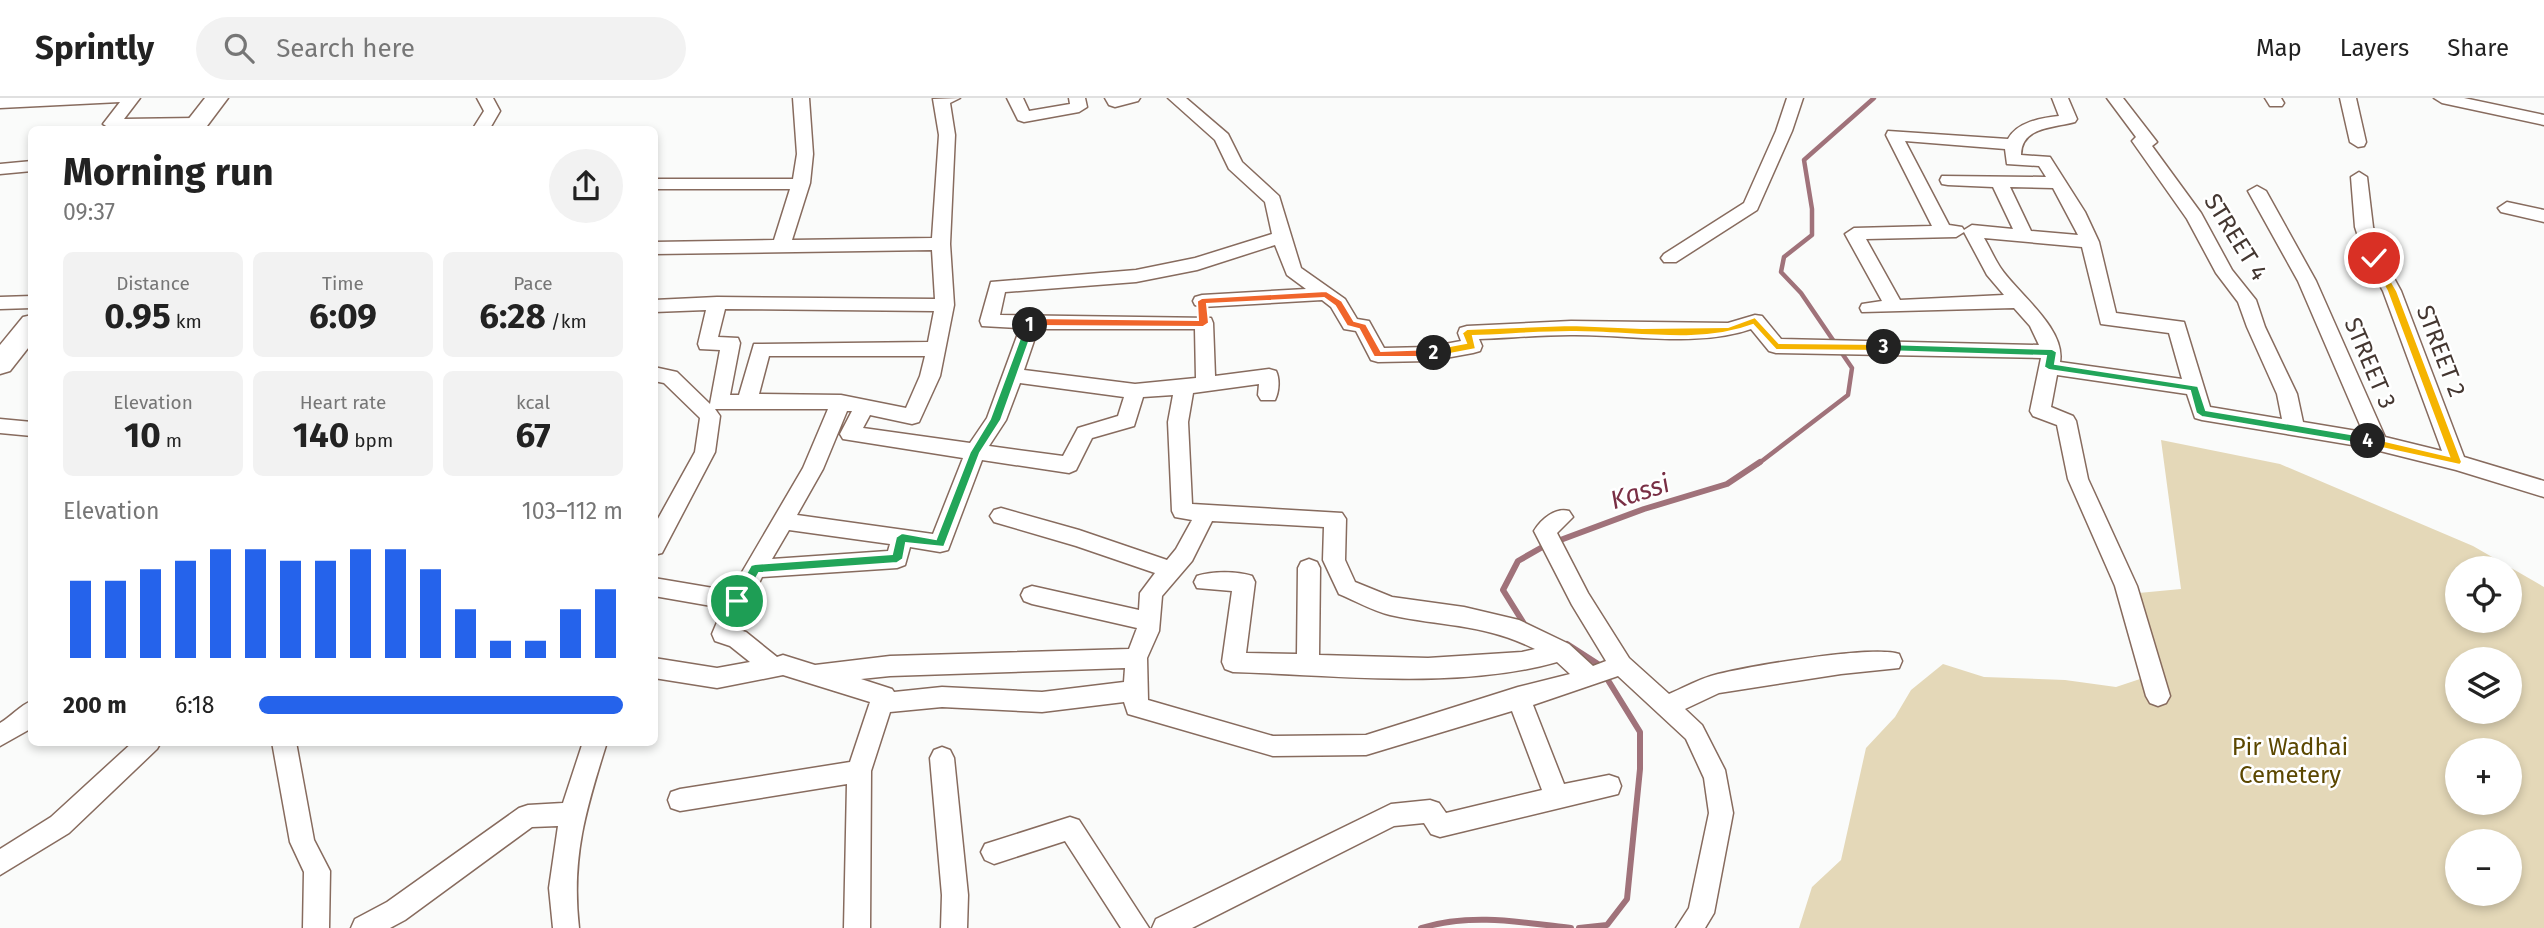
<!DOCTYPE html>
<meta charset="utf-8">
<style>
:root{--surface:#fff;--page:#f2f2f2;--text:#222;--muted:#767676;--line:#e0e0e0;--accent:#2563eb}
body{margin:0;font-family:"Fira Sans",sans-serif;background:var(--page);color:var(--text);height:100vh;display:flex;flex-direction:column;font-size:26px;white-space:nowrap}
*{box-sizing:border-box;margin:0}
p{font-size:23px;color:var(--muted)}
.icon{flex:none;width:38px;height:38px;fill:none;stroke:currentColor;stroke-width:2;stroke-linecap:round;stroke-linejoin:round}
.map{position:relative;flex:1;overflow:hidden}
.panel{position:absolute;left:28px;top:28px;width:630px;height:620px;display:flex;flex-direction:column;background:var(--surface);border-radius:10px;box-shadow:0 4px 10px #0003}
.panel>*{flex:none}
.buttons{position:absolute;left:2445px;top:458px;display:grid;gap:14px}
.buttons a{display:grid;place-items:center;width:77px;height:77px;border-radius:50%;background:var(--surface);box-shadow:0 4px 10px #0003;font-size:35px}
.pin{position:absolute;display:grid;place-items:center;width:60px;height:60px;color:#fff;margin:-30px;border:4px solid #fff;border-radius:50%;box-shadow:0 2px 7px #0007}
.km{position:absolute;width:35px;height:35px;margin:-18px;border-radius:50%;background:#222;color:#fff;font-size:19px;line-height:35px;text-align:center}
.round{display:grid;place-items:center;flex:none;width:74px;height:74px;border-radius:37px;background:var(--page)}
.summary{display:flex;align-items:center;justify-content:space-between;height:119px;padding:0 35px}
h1{font-size:38px;font-weight:700;line-height:52px}
.stats{display:grid;grid-template-columns:repeat(3,1fr);gap:10px;height:119px;padding:7px 35px}
.stats div{display:grid;align-content:center;border-radius:10px;background:var(--page);text-align:center}
.stats b{font-size:35px;font-weight:700}
.stats small{font-size:19px;font-weight:400}
.stats p{font-size:19px}
.chart{height:196px;padding:14px 35px}
.chart p{display:flex;justify-content:space-between}
.chart svg{width:100%;height:126px;margin-top:7px;stroke:var(--accent);stroke-width:6}
ul{padding:0 35px;list-style:none;font-size:23px}
li{display:grid;grid-template-columns:112px 84px 1fr;align-items:center;height:52px}
li i{height:18px;border-radius:9px;background:var(--accent)}
header{display:flex;align-items:center;gap:42px;box-sizing:border-box;height:98px;padding:0 35px;background:var(--surface);border-bottom:2px solid var(--line)}
header strong{font-size:33px}
nav{display:flex;gap:38px;margin-inline-start:auto;font-size:24px}
.search{width:490px;height:63px;background:var(--page);display:flex;align-items:center;gap:18px;box-sizing:border-box;padding:0 24px;border-radius:38px;color:var(--muted);font-size:26px}
.map>svg:first-child{display:block}
.green{fill:#e4d8b8;fill-rule:evenodd}
.lines{fill:none;stroke-linecap:round;stroke-linejoin:round}
.stream-far1{stroke:#a0727a;stroke-width:4.5}
.stream{stroke:#a0727a;stroke-width:6}
.street-casing{stroke:#876b5e;stroke-width:3}
.secondary-casing{stroke:#876b5e;stroke-width:3}
.street{fill:#fff;fill-rule:evenodd}
.secondary{fill:#fff;fill-rule:evenodd}
.split-1{fill:#22a559;stroke:#fff;stroke-width:2}
.split-2{fill:#f0652b;stroke:#fff;stroke-width:2}
.split-3{fill:#f5b400;stroke:#fff;stroke-width:2}
.split-4{fill:#22a559;stroke:#fff;stroke-width:2}
.split-5{fill:#f5b400;stroke:#fff;stroke-width:2}
.labels{text-anchor:middle;dominant-baseline:central;stroke-width:5;stroke-linejoin:round;paint-order:stroke}
.street-label{font-size:24px;fill:#443731;stroke:#fff}
.park-label{font-size:24px;fill:#5b4700;stroke:#fff}
.water-label{font-size:26px;font-style:italic;fill:#792f45;stroke:#fff}
</style>
<header>
<strong>Sprintly</strong>
<div class="search"><svg class="icon" aria-label="search" viewBox="0 0 24 24"><circle cx="10" cy="10" r="6"/><path d="M15 15l6 6"/></svg>Search here</div>
<nav><a>Map</a><a>Layers</a><a>Share</a></nav>
</header>
<div class="map">
<svg width="2544" height="830" viewBox="0 0 2544 830">
<rect width="100%" height="100%" fill="#fafbfa"/>
<path class="green" d="M2161,342L2280,366L2473,448L2544,489V830H1799L1812,789L1841,762L1866,650L1895,619L1911,592L1943,566L1984,579L2065,582L2116,589L2146,579L2128,496L2181,491ZM2457,471H2510V523H2457ZM2457,562H2510V614H2457ZM2457,653H2510V705H2457ZM2457,744H2510V796H2457Z"/>
<g class="lines">
<path class="stream-far1" d="M1758,366L1848,297L1852,270L1801,195L1781,174L1784,159L1812,137V111L1804,62L1874,0"/>
<g class="stream">
<path d="M1555,444L1644,411L1727,386L1760,364"/>
<path d="M1526,529L1503,492L1518,463L1546,447"/>
<path d="M1567,546L1598,566L1640,634V671L1627,801L1607,827L1579,830"/>
<path d="M1421,830C1471,815 1520,824 1571,830"/>
</g>
<defs>
<g id="street">
<path d="M0,0H140L124,21L196,20L204,25L196,30L111,31L103,26L120,4L0,10Z"/>
<path d="M477,0H493L500,13L489,32H472L484,13Z"/>
<path d="M793,0H809L813,56L810,85L792,142L932,140L939,37L933,1L960,0L950,5L955,37L950,146L954,207L940,278L919,324L912,326L870,317L863,330L970,345L987,320L1020,230L982,228L980,223L991,184L1136,172L1195,160L1272,136L1265,104L1229,71L1215,42L1168,0H1186L1228,36L1242,64L1279,98L1301,170L1345,201L1357,221L1369,223L1384,250L1429,249L1461,243L1458,235L1460,230L1467,228L1571,223L1728,225L1755,217L1762,218L1781,241L2039,247L2030,228L2014,210L1862,214L1860,210L1862,206L1882,203L1845,136L1854,130L1932,128L1886,37L1888,33L2008,41C2017,24 2041,20 2059,18L2052,0H2068L2077,21L2075,24C2053,30 2021,29 2021,57L2050,59L2085,114L2099,144L2116,215L2184,224L2210,309L2282,321L2277,296L2247,229L2238,204L2216,175L2187,121L2132,43L2136,39L2107,0H2123L2157,44L2152,48L2201,115L2232,172L2256,202L2265,229L2297,296L2303,324L2363,334L2298,183L2248,93L2257,88L2266,93L2316,183L2385,339L2442,353L2383,193L2365,160L2355,129L2351,79L2359,74L2367,79L2373,129L2383,160L2401,193L2464,359L2544,383V399L2456,372L2364,349L2202,322L2195,320L2187,296L2057,277L2051,309L2073,318L2076,323L2088,381L2137,488L2170,598L2166,605L2158,608L2150,605L2146,598L2115,488L2068,381L2057,327L2033,318L2030,313L2041,260L1776,255L1769,253L1751,231C1697,250 1627,236 1570,237C1540,237 1509,240 1479,241L1482,248L1480,253L1473,255L1429,263L1378,264L1371,262L1356,233L1344,231L1331,209L1322,202L1202,209L1195,207L1193,203L1195,199L1202,197L1306,191L1287,177L1275,147L1197,172L1136,184L1005,194L1000,217L1211,220L1213,225L1215,278L1269,271L1276,273C1280,281 1279,294 1275,302H1261L1258,297L1259,286L1193,295L1188,324L1192,406L1342,415L1346,421L1345,462L1355,484L1392,499L1464,509L1519,522L1569,546L1593,568L1606,563L1572,507L1534,433C1541,421 1556,409 1569,413L1573,419L1557,435L1588,495L1629,560L1669,596C1685,589 1701,580 1718,576C1751,568 1872,547 1899,556L1902,563L1899,570L1841,576L1719,595L1685,611L1702,627L1725,672L1733,715L1714,815L1705,830H1676L1689,810L1709,715L1704,680L1686,641L1618,578L1533,607L1564,686L1609,677L1618,680L1621,688L1618,696L1440,739L1431,736L1424,725L1394,728L1192,830H1152L1156,821L1391,706L1430,702L1439,705L1446,715L1542,692L1512,613L1366,657L1273,658L1128,616L1124,604L1042,614L942,609L890,614L871,673L870,830H844L847,686L680,713L671,710L668,702L671,694L680,691L850,664L870,604L783,577L717,590L654,580V560L717,570L750,564L730,548L715,543L712,536L723,510L654,498V480L731,493L803,370L828,311H715L720,318L715,354L662,455L654,457V428L695,354L700,320L664,285L654,283V269L677,274L710,306L720,252L700,251L698,246L706,212L654,214V202L717,199L935,201L932,152L654,156V144L774,142L790,91H654V81H793L797,56ZM1905,43L2005,51L2007,66L2039,68L2046,79L1942,78L1940,82L1942,86L1948,87L1993,89L2013,131L1972,127L1964,132L1962,129L1949,127ZM2010,89L2053,90L2078,137L2031,133ZM1964,134L1987,177L2004,197L1900,202L1866,141L1956,139ZM1984,140L2082,149L2101,226L2169,235L2182,281L2060,264C2066,230 2017,195 2000,169C1994,160 1990,150 1984,140ZM725,211L934,213L928,244L754,246L739,297H730L740,245L738,240L718,239ZM1038,231H1195L1196,280L1135,286L1024,272ZM769,258H925L920,278L906,310L841,297L759,296ZM1020,285L1124,299L1118,318L1078,330L1063,358L989,348L1006,322ZM1173,297L1168,324L1172,413L1175,419L1192,422L1176,451L1167,462L1079,432L1001,410L994,412L990,418L994,424L1076,448L1155,475L1140,495L1139,512L1032,488L1024,491L1021,497L1024,503L1032,506L1137,530L1129,551L890,558L815,567L783,557L777,559L746,534L736,531L762,479L897,470L905,467L910,449L940,454L948,452L982,362L1069,375L1076,372L1092,340L1134,328L1143,299ZM847,313H852L840,336L843,341L963,360L933,436L797,417L823,371ZM1212,423L1324,429L1323,462L1339,496C1356,503 1373,513 1390,517C1444,529 1482,525 1535,551L1522,554L1428,560L1319,557L1320,470L1317,464L1309,461L1301,464L1298,470L1297,556L1246,555L1255,484L1252,478C1237,473 1212,473 1197,478L1194,484L1197,490L1232,493L1222,564L1225,571L1233,574C1336,577 1458,592 1557,564L1570,576L1518,589L1366,637L1273,638L1148,602L1147,560L1159,533L1162,498L1192,463ZM789,432L890,446L888,453L772,461ZM1125,570L1124,584L1042,594L942,589L894,594L892,591L861,581L890,578Z"/>
<path d="M1007,0H1023L1029,13L1070,6L1069,0H1085L1087,9L1079,14L1024,24L1018,22Z"/>
<path d="M1105,0H1140L1138,3L1115,9L1109,7Z"/>
<path d="M1787,0H1803L1792,33L1757,112L1676,164H1664L1661,160L1664,156L1744,105L1776,33Z"/>
<path d="M2265,0H2281L2284,5L2282,8H2270Z"/>
<path d="M2340,0H2356L2366,44L2364,48L2358,49L2350,44Z"/>
<path d="M2434,0H2464L2544,17V27L2442,5Z"/>
<path d="M32,63V73L0,76V66Z"/>
<path d="M2507,104L2544,112V124L2501,114L2498,110Z"/>
<path d="M32,198V210L0,211V199Z"/>
<path d="M0,321L32,324V338L0,335Z"/>
<path d="M32,603V630L0,648V625C11,619 20,607 32,603Z"/>
<path d="M133,644H161L157,651L69,735L0,777V751L51,719Z"/>
<path d="M272,644H296L314,742L330,773L329,830H303L304,774L290,744Z"/>
<path d="M583,644H607C586,711 571,759 579,830H553L549,790L558,728L532,729L405,822L390,830H351L355,821L387,804L519,710L528,707L563,705Z"/>
<path d="M942,649L950,652L954,660L968,797L967,830H941L942,797L930,660L934,652Z"/>
<path d="M1070,719L1079,722L1149,830H1121L1065,743L994,766L985,762L981,754L985,746Z"/>
</g>
<g id="secondary">
<path d="M205,0H228L204,32H180Z"/>
<path d="M32,217V245L10,273L0,276V247L23,219Z"/>
</g>
</defs>
<use href="#street" class="street-casing"/>
<use href="#secondary" class="secondary-casing"/>
<use href="#street" class="street"/>
<use href="#secondary" class="secondary"/>
</g>
<path class="split-1" d="M1030,224L1035,227L1001,322L980,355L944,449L906,445L903,461L897,465L759,475L741,507H732L731,503L751,467L755,466L892,456L896,439L902,435L936,441L970,354L990,321L1025,227Z"/>
<path class="split-2" d="M1326,193L1342,203L1354,223L1366,226L1381,253L1434,251L1439,255L1434,259H1374L1359,231L1347,228L1335,208L1324,200L1207,206L1209,225L1203,229L1035,228L1030,231L1025,227L1031,220L1198,222L1197,203L1202,200Z"/>
<path class="split-3" d="M1755,219L1779,245L1884,246L1889,249L1884,253L1776,252L1753,227C1698,248 1628,233 1571,234C1538,234 1506,237 1473,238L1476,251L1434,259L1429,255L1434,251L1466,245L1462,235L1467,231L1571,227L1642,230L1728,229Z"/>
<path class="split-4" d="M1884,246L2052,251L2057,254L2055,266L2198,288L2206,312L2368,339L2374,343L2368,347L2202,319L2196,315L2190,293L2049,272L2044,269L2046,258L1884,253L1878,249Z"/>
<path class="split-5" d="M2370,158H2377L2397,193L2462,364L2460,367L2368,347L2363,343L2368,339L2449,358L2387,193L2369,160Z"/>
<g class="labels">
<g class="street-label">
<text transform="translate(2236 139) rotate(58)">STREET 4</text>
<text transform="translate(2441 253) rotate(69)">STREET 2</text>
<text transform="translate(2370 265) rotate(67)">STREET 3</text>
</g>
<g class="park-label">
<text x="2290" y="649">Pir Wadhai<tspan x="2290" dy="28">Cemetery</tspan></text>
</g>
<g class="water-label">
<text transform="translate(1640 394) rotate(-18)">Kassi</text>
</g>
</g>
</svg>
<div class="buttons">
<a><svg class="icon" aria-label="locate" viewBox="0 0 24 24"><circle cx="12" cy="12" r="6"/><path d="M12 2v4M12 18v4M2 12h4M18 12h4"/></svg></a>
<a><svg class="icon" aria-label="layers" viewBox="0 0 24 24"><path d="M12 4l9 5-9 5-9-5zM3 14l9 5 9-5"/></svg></a>
<a>+</a>
<a>−</a>
</div>
<div class="pin" style="left:737px;top:503px;background:#1e9e55"><svg class="icon" aria-label="arrive" viewBox="0 0 24 24"><path d="M6 21V4h12l-3 4 3 4H6"/></svg></div>
<div class="pin" style="left:2374px;top:160px;background:#d93025"><svg class="icon" aria-label="check" viewBox="0 0 24 24"><path d="M5 12l5 5 9-10"/></svg></div>
<b class="km" style="left:1030px;top:227px">1</b>
<b class="km" style="left:1434px;top:255px">2</b>
<b class="km" style="left:1884px;top:249px">3</b>
<b class="km" style="left:2368px;top:343px">4</b>
<section class="panel">
<div class="summary"><div><h1>Morning run</h1><p>09:37</p></div><a class="round"><svg class="icon" aria-label="share" viewBox="0 0 24 24"><path d="M12 15V3M7 8l5-5 5 5M5 13v7h14v-7"/></svg></a></div>
<div class="stats">
<div><p>Distance</p><b>0.95<small> km</small></b></div>
<div><p>Time</p><b>6:09</b></div>
<div><p>Pace</p><b>6:28<small> /km</small></b></div>
</div>
<div class="stats">
<div><p>Elevation</p><b>10<small> m</small></b></div>
<div><p>Heart rate</p><b>140<small> bpm</small></b></div>
<div><p>kcal</p><b>67</b></div>
</div>
<div class="chart"><p><span>Elevation</span>103–112 m</p>
<svg viewBox="0 0 160 44" preserveAspectRatio="none"><path d="M5 44V17M15 44V17M25 44V13M35 44V10M45 44V6M55 44V6M65 44V10M75 44V10M85 44V6M95 44V6M105 44V13M115 44V27M125 44V38M135 44V38M145 44V27M155 44V20"/></svg>
</div>
<ul>
<li><b>200 m</b>6:18<i style="width:100%"></i></li>
</ul>
</section>
</div>
